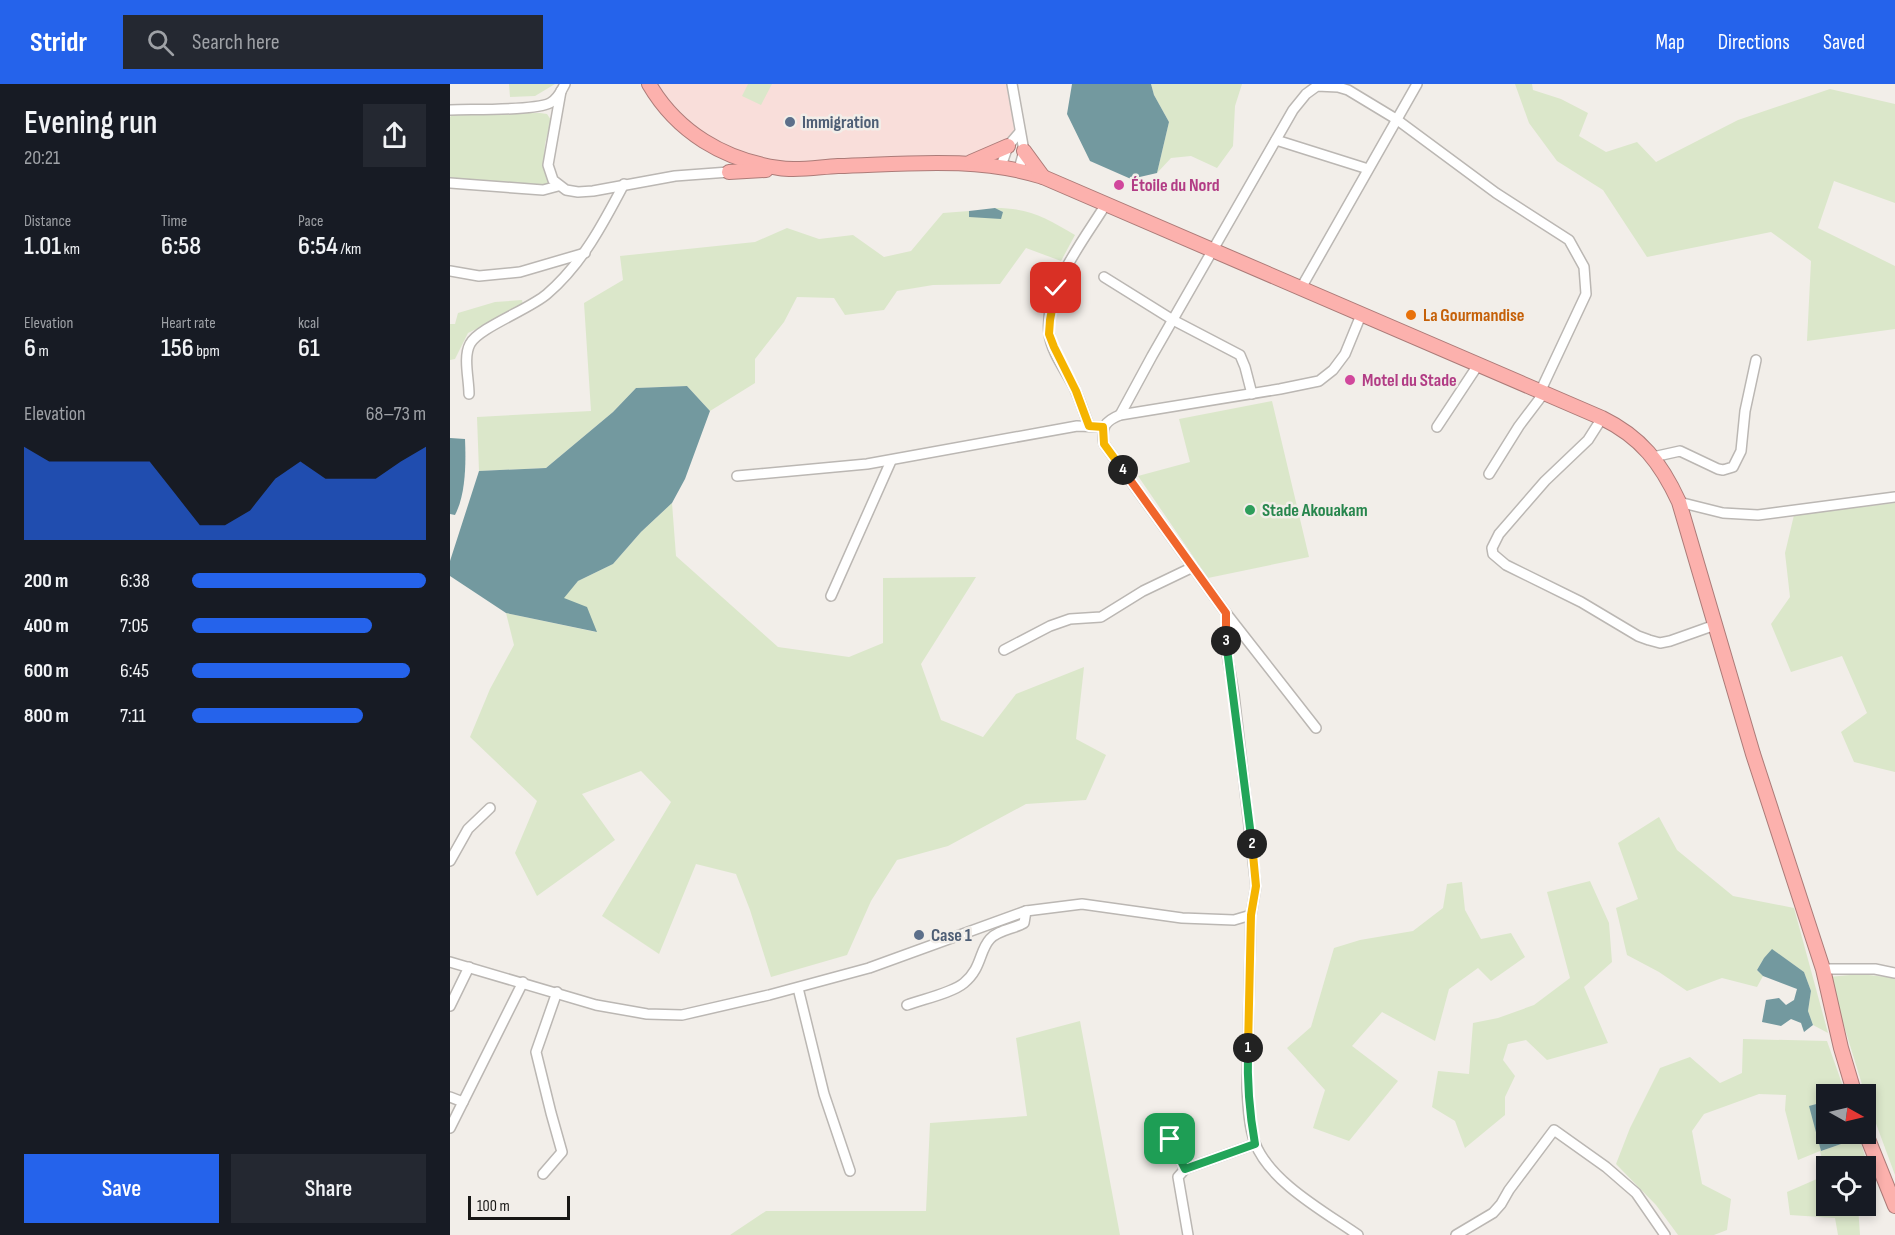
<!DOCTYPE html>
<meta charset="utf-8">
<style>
:root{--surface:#171b24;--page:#242831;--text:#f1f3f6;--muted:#9ea1a6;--accent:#2563eb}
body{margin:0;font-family:"Sofia Sans Condensed",sans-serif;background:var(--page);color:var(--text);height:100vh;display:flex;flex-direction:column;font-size:22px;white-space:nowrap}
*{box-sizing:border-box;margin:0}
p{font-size:20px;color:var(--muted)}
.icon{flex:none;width:33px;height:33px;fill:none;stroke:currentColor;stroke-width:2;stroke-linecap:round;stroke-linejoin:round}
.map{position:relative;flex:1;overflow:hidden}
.side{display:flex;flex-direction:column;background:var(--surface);width:450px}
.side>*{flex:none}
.needle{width:39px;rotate:98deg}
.controls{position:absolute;left:1366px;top:1000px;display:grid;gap:12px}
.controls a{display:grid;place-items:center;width:60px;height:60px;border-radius:0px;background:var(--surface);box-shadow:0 3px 9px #0003;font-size:30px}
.scale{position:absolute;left:18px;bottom:15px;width:102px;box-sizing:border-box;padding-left:6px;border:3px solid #181715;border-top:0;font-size:16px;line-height:21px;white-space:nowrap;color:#181715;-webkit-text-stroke:4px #f2eee9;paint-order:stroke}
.pin{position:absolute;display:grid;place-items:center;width:51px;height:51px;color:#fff;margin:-26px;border-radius:12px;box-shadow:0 3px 9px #0006}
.km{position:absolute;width:30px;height:30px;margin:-15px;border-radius:50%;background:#222;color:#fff;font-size:16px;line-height:30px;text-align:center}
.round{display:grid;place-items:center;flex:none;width:63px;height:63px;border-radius:0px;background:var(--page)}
.head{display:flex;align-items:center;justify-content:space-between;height:102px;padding:0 24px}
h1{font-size:33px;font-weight:600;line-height:45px}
.figures{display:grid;grid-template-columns:repeat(3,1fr);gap:9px;height:102px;padding:6px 24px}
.figures div{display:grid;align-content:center}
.figures b{font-size:26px;font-weight:600}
.figures small{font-size:16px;font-weight:400}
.figures p{font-size:16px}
.chart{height:168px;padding:12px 24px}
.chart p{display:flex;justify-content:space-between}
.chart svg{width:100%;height:108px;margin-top:6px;fill:var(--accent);opacity:.7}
.button{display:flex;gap:12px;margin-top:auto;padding:12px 24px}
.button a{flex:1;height:69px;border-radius:0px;background:var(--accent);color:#fff;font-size:24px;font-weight:600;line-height:69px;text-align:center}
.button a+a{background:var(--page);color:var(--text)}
ul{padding:0 24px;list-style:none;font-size:20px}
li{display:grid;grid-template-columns:96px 72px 1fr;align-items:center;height:45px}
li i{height:15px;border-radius:8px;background:var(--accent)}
header{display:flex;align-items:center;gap:36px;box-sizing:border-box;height:84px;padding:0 30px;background:var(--accent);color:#fff}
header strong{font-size:28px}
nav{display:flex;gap:33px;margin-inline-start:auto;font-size:21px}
.search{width:420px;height:54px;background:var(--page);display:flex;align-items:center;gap:15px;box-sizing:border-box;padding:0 21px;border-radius:0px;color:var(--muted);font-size:22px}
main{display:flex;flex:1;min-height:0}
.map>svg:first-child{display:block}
.commercial{fill:#f9deda}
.green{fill:#dbe7ca}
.water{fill:#73999f}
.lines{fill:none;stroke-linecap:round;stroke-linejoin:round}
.minor-casing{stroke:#bbb7b3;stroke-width:12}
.highway-casing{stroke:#ac7b78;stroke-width:16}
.minor{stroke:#fff;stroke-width:9}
.highway{stroke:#fcb1ad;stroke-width:14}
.split-1-casing{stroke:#fff;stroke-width:12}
.split-2-casing{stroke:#fff;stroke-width:12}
.split-3-casing{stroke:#fff;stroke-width:12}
.split-4-casing{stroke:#fff;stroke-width:12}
.split-5-casing{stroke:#fff;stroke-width:12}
.split-1{stroke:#22a559;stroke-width:8}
.split-2{stroke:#f5b400;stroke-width:8}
.split-3{stroke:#22a559;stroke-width:8}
.split-4{stroke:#f0652b;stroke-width:8}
.split-5{stroke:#f5b400;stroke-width:8}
.service-dot{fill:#5c6f8a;stroke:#f2eee9;stroke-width:2}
.hotel-dot{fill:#d1479c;stroke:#f2eee9;stroke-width:2}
.food-dot{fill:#e8710a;stroke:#f2eee9;stroke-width:2}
.leisure-dot{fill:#2e9e5b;stroke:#f2eee9;stroke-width:2}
.labels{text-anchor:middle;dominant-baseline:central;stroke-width:5;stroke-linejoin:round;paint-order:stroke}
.service-label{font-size:18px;font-weight:bold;fill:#4e5e75;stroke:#f2eee9;text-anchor:start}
.hotel-label{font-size:18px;font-weight:bold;fill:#b23c85;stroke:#f2eee9;text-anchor:start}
.food-label{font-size:18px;font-weight:bold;fill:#c56008;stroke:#f2eee9;text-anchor:start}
.leisure-label{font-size:18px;font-weight:bold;fill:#27864d;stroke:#f2eee9;text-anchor:start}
</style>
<header>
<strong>Stridr</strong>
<div class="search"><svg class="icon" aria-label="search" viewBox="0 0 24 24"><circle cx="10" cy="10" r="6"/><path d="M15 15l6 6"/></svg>Search here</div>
<nav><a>Map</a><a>Directions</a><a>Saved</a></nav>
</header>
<main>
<section class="side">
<div class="head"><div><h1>Evening run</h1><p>20:21</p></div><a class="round"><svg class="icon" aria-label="share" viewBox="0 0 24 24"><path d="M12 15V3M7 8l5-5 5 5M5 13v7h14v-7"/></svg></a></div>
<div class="figures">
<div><p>Distance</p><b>1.01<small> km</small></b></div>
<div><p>Time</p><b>6:58</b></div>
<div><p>Pace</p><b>6:54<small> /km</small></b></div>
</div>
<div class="figures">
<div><p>Elevation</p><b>6<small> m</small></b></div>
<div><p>Heart rate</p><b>156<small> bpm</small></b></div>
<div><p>kcal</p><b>61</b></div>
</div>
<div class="chart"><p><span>Elevation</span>68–73 m</p>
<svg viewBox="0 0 160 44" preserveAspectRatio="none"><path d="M0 44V6L10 12L20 12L30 12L40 12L50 12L60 25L70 38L80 38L90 32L100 19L110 12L120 19L130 19L140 19L150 12L160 6V44z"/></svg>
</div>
<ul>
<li><b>200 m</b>6:38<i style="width:100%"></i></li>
<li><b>400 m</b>7:05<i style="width:77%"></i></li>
<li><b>600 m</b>6:45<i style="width:93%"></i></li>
<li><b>800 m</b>7:11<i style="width:73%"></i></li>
</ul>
<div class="button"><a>Save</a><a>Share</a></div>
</section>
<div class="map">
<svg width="1445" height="1151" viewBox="0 0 1445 1151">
<rect width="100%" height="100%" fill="#f2eee9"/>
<path class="commercial" d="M205,0H556L565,44L559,55L541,65L516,72L335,78L307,74L279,65L254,52L231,33Z"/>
<g class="green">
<path d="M59,0H105L85,12L60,13Z"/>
<path d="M298,0H322L311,21L292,12Z"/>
<path d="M701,0H792L785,22L783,62L767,84L741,72L721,74L707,89L719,38L704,11Z"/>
<path d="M1065,0H1082L1083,6L1111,15L1138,29L1129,52L1156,68L1187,58L1206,78L1288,36L1380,5L1445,20V119L1384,97L1368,144L1445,182V245L1357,257L1361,177L1321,148L1197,173L1153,106L1107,77L1079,39Z"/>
<path d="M90,29L97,30L101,36L95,60L94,78L98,99L88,103L0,96V33L3,30Z"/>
<path d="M545,124C579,124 596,134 625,151L611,177L576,164L550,200L483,201L447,207L434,226L395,231L384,214L347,213L334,238L305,275V299L260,327L237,302L186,304L163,328L96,384L29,387L27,333L141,327L134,219L173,196L170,172L305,158L337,144L369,155L403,151L434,173L461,167L493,129L519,127V133L553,128Z"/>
<path d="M72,216L73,222L18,249L5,275L0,276V240H5L8,229L45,218Z"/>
<path d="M822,317L859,473L758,494L688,392L740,378L729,335Z"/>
<path d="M222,419L226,472L328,563L399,573L433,559V494L526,493L471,580L491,636L533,653L566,610L634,583L626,655L656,671L636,716L576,720L498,762L447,776L421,817L397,871L321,893L300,826L286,790L246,780L209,870L152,832L221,718L191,687L132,710L165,756L87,812L65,769L87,717L20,653L40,605L64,561L56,529L146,548L113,514L128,497L163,480L191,448Z"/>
<path d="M1445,419V688L1404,678L1391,648L1417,629L1392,572L1341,588L1321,540L1340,513L1335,469L1344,431Z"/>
<path d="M1209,733L1227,766L1283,812L1344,824L1378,949L1363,941L1358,927L1361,907L1354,888L1323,866L1314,874L1307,886L1313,892L1307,903L1272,894L1237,907L1209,888L1177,871L1166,824L1188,815L1168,759Z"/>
<path d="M1140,797L1159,839L1162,878L1134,903L1158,959L1097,976L1076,956L1058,960L1053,976L1065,992L1055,1013V1031L1015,1064L1005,1037L982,1023L988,987L1019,990L1023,939L1048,934L1084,921L1120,894L1097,808Z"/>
<path d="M1012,798L1015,826L1031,855L1061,849L1075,873L1041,897L1028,884L999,905L985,957L932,928L902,962L948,997L899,1057L863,1044L875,1006L837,964L861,943L884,864L910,856L963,847L993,824L997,800Z"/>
<path d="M1410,890L1445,894V1091L1414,1007L1379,893Z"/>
<path d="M630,937L670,1151H280L316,1127H476L480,1039L577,1032L566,954Z"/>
<path d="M1293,955L1377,957L1396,1011H1377V1017L1360,1022L1371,1067L1394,1059L1392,1050H1408L1419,1085L1416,1089V1083H1377V1122H1408L1410,1151H1388L1385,1134L1340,1131L1337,1108L1376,1091L1370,1067L1348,1076L1335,1026L1336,1011L1309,1010L1254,1030L1242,1047L1252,1100L1281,1115L1277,1146L1264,1151H1228L1206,1121L1166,1080L1180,1044L1210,984L1240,973L1270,999L1292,989Z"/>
</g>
<g class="water">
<path d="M622,0H701L704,11L719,38L707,89L681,95L640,77L617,30Z"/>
<path d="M545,124L553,128L551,135L519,133V127Z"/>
<path d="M237,302L260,327L235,395L222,419L191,448L163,480L128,497L114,514L137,523L147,548L56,529L0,492V477L29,387L96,384L163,328L186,304Z"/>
<path d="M0,354L15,355C16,378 16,410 5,431L0,430Z"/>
<path d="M1322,865L1354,888L1361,907L1358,927L1363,941L1354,948L1351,939L1341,935L1331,942L1312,938L1316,916L1329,914L1336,921L1344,916L1347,905L1313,892L1307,886L1314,874Z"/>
<path d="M1377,1017V1050H1392L1394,1059L1371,1067L1359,1022Z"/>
</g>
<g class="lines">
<defs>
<g id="minor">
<path d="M562,0L574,67L569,85"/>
<path d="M111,7L98,81L103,96L116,106L128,108L143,107L225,92L279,88L284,86"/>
<path d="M0,26C21,25 84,27 100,19C108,15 111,7 115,0"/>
<path d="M826,56L918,85"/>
<path d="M551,82L558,62L570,48"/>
<path d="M0,99L93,106L108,102"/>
<path d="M0,187L29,192L70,188L135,169"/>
<path d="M654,193L723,236L790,271L795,283L802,310"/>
<path d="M851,204L967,0"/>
<path d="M19,310C19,295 13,273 20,260C28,244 80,225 97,210C132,180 153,140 174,100"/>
<path d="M670,331L702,272L843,26L856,10L867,2L888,3L898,6L946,35L1046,109L1119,156L1134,183L1136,210L1090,308"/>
<path d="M1152,334L1138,356L1095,397L1049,450L1042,464L1043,470L1056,481L1131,518L1188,552L1199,556L1210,559L1220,557L1265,541"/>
<path d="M639,342C634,329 630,316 624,303C616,287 601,268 599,249C594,205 634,156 656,120"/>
<path d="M987,343L1028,281"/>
<path d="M1203,373L1230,367L1268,385L1273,386L1283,383L1291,367L1295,327L1306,276"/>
<path d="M1039,390L1069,342L1094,309"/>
<path d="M287,392L417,380L627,342L653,343"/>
<path d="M1229,418L1273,429L1308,431L1445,413"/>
<path d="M381,512L441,377"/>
<path d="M776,529L866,644"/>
<path d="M554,566L600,542L620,535L651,533L693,507L743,483"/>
<path d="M0,777L18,745L40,724"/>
<path d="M801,831L797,1004C798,1022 799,1043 805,1059C820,1098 875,1128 908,1151"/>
<path d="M0,878L146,921L197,930L232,931L319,911L419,884L576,827L632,820L732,834L784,836L801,831L806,802L784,611L777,569L776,529L654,360C651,343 655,337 670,331L830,305L869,297L883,286L895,270L911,231"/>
<path d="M1373,885H1425L1445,889"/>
<path d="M348,904L374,1010L400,1087"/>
<path d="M457,921C473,915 502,909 514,899C532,884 529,867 540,855C548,846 564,845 574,839L576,827"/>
<path d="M0,922L19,883"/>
<path d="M0,1013L13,1018"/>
<path d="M0,1044L73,898"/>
<path d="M720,1055L735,1085"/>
<path d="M93,1090L112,1068L101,1029L86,968L107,908"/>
<path d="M738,1151L728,1093L735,1085L805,1060"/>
<path d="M1006,1151L1043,1129L1051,1120L1059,1106L1104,1046L1156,1083L1186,1109L1215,1151"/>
</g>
<g id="highway">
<path d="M199,0C227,48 274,76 329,84C347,87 369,83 388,82C456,80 527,72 593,93L1152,334C1191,353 1211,379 1229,418L1303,670L1373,885L1391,964L1405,1011"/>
<path d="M574,67L593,93"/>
<path d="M521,78L558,62"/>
<path d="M279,88L316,86"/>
<path d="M1416,1050L1445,1122"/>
</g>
</defs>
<use href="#minor" class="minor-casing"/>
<use href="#highway" class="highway-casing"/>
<use href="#minor" class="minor"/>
<use href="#highway" class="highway"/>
</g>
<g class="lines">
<defs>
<path id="split-1" d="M720,1055L735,1085L805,1060C799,1027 797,997 798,964"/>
<path id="split-2" d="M798,964L801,831L806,802L802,760"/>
<path id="split-3" d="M776,557L802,760"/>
<path id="split-4" d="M673,386L776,529V557"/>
<path id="split-5" d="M606,204L600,236L599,250L604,263L626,307L639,342L653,343L654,360L673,386"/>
</defs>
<use href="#split-1" class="split-1-casing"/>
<use href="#split-2" class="split-2-casing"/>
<use href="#split-3" class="split-3-casing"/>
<use href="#split-4" class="split-4-casing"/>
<use href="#split-5" class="split-5-casing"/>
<use href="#split-1" class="split-1"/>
<use href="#split-2" class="split-2"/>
<use href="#split-3" class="split-3"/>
<use href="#split-4" class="split-4"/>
<use href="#split-5" class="split-5"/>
</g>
<g class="service-dot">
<circle cx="340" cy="38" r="6"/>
<circle cx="469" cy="851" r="6"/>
</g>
<g class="hotel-dot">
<circle cx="669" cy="101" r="6"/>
<circle cx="900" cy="296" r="6"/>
</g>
<circle class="food-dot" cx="961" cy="231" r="6"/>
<circle class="leisure-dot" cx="800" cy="426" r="6"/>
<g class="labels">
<g class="service-label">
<text x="352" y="38">Immigration</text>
<text x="481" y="851">Case 1</text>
</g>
<g class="hotel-label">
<text x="681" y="101">Étoile du Nord</text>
<text x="912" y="296">Motel du Stade</text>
</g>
<g class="food-label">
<text x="973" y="231">La Gourmandise</text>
</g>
<g class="leisure-label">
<text x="812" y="426">Stade Akouakam</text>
</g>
</g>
</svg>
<div class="controls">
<a><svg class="needle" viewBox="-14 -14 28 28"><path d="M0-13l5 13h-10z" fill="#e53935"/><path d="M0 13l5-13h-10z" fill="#9ea1a6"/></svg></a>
<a><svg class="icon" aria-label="locate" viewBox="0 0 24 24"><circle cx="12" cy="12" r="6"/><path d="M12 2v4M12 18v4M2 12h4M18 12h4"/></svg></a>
</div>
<div class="scale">100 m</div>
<div class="pin" style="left:720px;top:1055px;background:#1e9e55"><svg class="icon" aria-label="arrive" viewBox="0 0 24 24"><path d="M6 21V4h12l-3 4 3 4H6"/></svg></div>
<div class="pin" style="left:606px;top:204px;background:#d93025"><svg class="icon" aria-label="check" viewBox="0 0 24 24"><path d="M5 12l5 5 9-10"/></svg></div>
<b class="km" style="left:798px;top:964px">1</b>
<b class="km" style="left:802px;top:760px">2</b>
<b class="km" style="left:776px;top:557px">3</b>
<b class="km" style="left:673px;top:386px">4</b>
</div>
</main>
